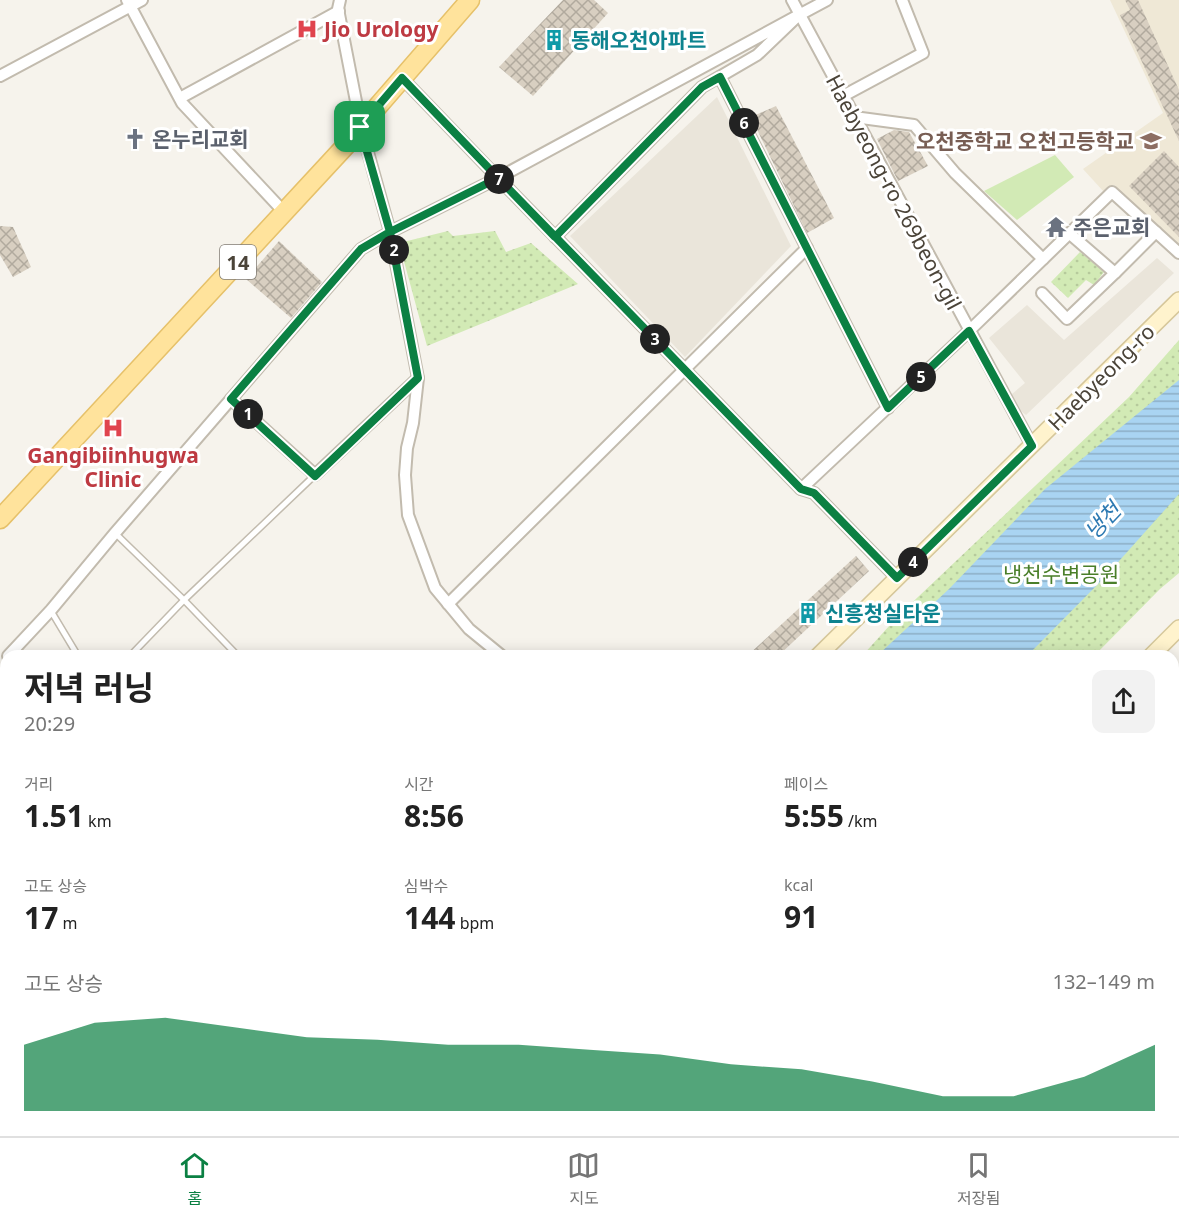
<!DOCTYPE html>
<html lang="ko">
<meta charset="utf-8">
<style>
:root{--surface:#fff;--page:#f2f2f2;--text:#222;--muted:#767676;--line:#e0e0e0;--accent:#0b8043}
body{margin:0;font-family:"Noto Sans","Noto Sans KR",sans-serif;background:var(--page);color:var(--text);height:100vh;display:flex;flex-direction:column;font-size:22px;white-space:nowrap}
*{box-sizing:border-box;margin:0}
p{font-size:20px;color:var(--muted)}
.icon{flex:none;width:33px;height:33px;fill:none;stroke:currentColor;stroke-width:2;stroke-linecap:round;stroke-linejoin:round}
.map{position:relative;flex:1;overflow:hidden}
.details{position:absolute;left:0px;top:650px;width:1179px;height:488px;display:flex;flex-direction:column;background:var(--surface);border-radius:18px 18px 0 0;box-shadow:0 3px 15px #0003}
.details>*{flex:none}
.pin{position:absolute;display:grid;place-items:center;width:51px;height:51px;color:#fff;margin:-26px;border-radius:12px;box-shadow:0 3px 9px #0006}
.km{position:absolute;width:30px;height:30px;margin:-15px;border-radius:50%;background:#222;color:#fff;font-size:16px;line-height:30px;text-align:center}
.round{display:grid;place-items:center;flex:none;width:63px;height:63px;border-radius:12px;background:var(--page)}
.overview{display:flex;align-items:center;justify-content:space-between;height:102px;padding:0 24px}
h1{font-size:33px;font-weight:700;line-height:45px}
.stats{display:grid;grid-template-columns:repeat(3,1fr);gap:9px;height:102px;padding:6px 24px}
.stats div{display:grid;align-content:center}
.stats b{font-size:30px;font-weight:700}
.stats small{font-size:16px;font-weight:400}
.stats p{font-size:16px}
.chart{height:168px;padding:12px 24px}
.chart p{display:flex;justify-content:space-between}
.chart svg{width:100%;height:108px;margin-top:6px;fill:var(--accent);opacity:.7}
.tabs{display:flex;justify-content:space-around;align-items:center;height:84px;border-top:2px solid var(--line);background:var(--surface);font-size:16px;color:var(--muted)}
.tabs a{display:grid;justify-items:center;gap:3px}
.tabs .current{color:var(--accent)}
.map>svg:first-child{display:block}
.residential{fill:#eae5da}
.education{fill:#efe8d6}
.park{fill:url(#park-dots)}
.garden{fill:#d2eab5}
.water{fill:url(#water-rules)}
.building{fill:url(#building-cross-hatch)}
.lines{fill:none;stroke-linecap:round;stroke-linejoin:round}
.lane-casing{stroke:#c2bbae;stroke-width:8}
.street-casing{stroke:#c2bbae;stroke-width:14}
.secondary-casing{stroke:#d6c79b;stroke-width:18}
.primary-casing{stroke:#e6c16a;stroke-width:21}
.lane{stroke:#fff;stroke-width:5}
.street{stroke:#fff;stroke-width:10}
.secondary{stroke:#fff3cd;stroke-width:15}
.primary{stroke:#ffe39c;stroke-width:18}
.route-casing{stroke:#fff;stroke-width:12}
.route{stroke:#0b8043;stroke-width:8}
.labels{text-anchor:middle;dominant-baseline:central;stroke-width:6;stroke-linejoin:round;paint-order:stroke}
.shield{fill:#fff;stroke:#817c74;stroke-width:1.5}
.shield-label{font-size:20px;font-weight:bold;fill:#4b4439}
.health-label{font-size:21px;font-weight:bold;fill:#be3a42;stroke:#fff;text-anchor:start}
.culture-label{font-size:21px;font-weight:bold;fill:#0d838f;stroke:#fff;text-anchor:start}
.worship-label{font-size:21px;font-weight:bold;fill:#5b616d;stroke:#fff;text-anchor:start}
.education-label{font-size:21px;font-weight:bold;fill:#785e54;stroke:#fff;text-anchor:end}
.street-label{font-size:21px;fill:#4b4439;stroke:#fff}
.park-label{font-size:21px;fill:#4a7f2a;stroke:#fff}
.water-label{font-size:22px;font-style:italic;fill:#2e7ab2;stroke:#fff}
</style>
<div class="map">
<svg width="1179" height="1136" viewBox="0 0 1179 1136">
<defs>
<pattern id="park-dots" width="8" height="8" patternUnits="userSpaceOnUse" patternTransform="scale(1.5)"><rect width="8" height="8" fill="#d2eab5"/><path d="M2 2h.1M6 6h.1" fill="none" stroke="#b6ca9c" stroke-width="1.8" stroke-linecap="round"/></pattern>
<pattern id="water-rules" width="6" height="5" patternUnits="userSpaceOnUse" patternTransform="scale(1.5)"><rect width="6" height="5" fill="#a9d4f2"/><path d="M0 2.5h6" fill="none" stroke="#8caec5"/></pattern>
<pattern id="building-cross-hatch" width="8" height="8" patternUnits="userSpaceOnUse" patternTransform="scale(1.5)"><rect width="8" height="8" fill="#d8cfc1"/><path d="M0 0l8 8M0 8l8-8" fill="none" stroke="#b1aa9e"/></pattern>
</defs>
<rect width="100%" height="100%" fill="#f6f3ec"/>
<g class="residential">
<path d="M717,97L791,246L685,357L570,236Z"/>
<path d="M1157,258L1174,273L1026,415L1006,399L1025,383L989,338L1027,305L1064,340Z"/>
<path d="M19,1131H45L51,1136H14Z"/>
</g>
<path class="education" d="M1110,0H1179V247L1114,185L1104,192L1083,169L1163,113Z"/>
<g class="park">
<path d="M448,231L453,236L495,231L506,252L531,243L578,284L427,346L399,243Z"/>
<path d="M1080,252L1104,272L1094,285L1086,280L1068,298L1051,282Z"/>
<path d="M1179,340V573L1160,589L1095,655L862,656L899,615L1129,397Z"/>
<path d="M804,1131H880L872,1136H807Z"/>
</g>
<path class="garden" d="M1055,155L1074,177L1017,220L984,191Z"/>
<g class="water">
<path d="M1179,380V494L1103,579L1028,655H878L949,589L1045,489Z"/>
<path d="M367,1131H619L614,1136H361Z"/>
</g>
<g class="building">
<path d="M563,0H594L608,13L533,96L499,67Z"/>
<path d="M1125,0H1138L1179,90V141L1120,15L1130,10Z"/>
<path d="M776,106L834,218L807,233L751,117Z"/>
<path d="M894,130L909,132L928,166L898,181L877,139Z"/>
<path d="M1164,151L1179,167V237L1129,186Z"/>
<path d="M0,226L13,227L31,267L13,277L0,255Z"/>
<path d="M279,241L322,282L291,318L246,279Z"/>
<path d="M856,556L869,571L778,656H747Z"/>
</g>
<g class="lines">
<defs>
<g id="lane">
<path d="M115,533L184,600L238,656"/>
<path d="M51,611L78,656"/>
<path d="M130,656L184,600L315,475"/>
<path d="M0,888L6,884"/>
<path d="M0,1035L6,1028"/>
</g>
<g id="street">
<path d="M127,0L182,103L284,212"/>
<path d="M340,0L338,9L361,127L390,232L498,178L801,489L969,331L1112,192L1179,253"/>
<path d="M792,0L1032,446"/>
<path d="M799,15L827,0"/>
<path d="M0,76L142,0"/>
<path d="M720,77L888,408"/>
<path d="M402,78L498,178L799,15L757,55L702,87L555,237"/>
<path d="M843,96L923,53L902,0"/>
<path d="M180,98L339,11"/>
<path d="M854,117L914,125L955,173L1043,259"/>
<path d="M1115,273L1156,232"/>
<path d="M1042,293L1067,319L1115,273L1070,234"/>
<path d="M231,399L315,475L418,378"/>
<path d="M801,489L814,493L897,578"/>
<path d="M448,604L807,248"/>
<path d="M8,656L51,610L115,533L361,249L390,232L418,378L413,423L407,448L405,475L408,515L435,588L469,629L502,656"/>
<path d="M1173,832L1179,841"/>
<path d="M1173,865L1179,861"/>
<path d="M1173,968L1179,965"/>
<path d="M1173,1076L1179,1072"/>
<path d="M52,1131L57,1136"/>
<path d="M791,1131L794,1136"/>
<path d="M1135,1131L1139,1136"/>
<path d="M0,1135L6,1129"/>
<path d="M882,1136L890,1131"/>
</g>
<g id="secondary">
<path d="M818,656L1179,300"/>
<path d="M1151,656L1179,628"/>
<path d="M1173,679L1179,688"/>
<path d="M0,783L6,794"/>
<path d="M190,1131L193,1136"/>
<path d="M314,1136L319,1131"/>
<path d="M659,1136L664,1131"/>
</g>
<path id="primary" d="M0,519L350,141L352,136L470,0"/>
</defs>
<use href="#lane" class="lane-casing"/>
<use href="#street" class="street-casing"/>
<use href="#secondary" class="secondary-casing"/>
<use href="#primary" class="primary-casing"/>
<use href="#lane" class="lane"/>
<use href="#street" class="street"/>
<use href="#secondary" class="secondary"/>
<use href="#primary" class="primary"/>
</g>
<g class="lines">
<defs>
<path id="route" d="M360,127L390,232L361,249L231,399L315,476L418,378L390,232L498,178C599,282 700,385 801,489L814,493L897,578L1032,446L969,331L888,408L720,77L702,87L555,237L402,78L360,127"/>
</defs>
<use href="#route" class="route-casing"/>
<use href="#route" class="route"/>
</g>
<defs>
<symbol id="hospital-bare" viewBox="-9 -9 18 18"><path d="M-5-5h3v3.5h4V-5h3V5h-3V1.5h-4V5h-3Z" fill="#e0444e" stroke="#fff" stroke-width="2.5" paint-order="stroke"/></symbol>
<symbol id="building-bare" viewBox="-9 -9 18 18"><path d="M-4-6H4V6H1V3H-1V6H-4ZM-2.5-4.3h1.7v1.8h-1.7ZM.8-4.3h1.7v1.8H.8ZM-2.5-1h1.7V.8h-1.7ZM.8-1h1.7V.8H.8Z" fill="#0f9aa8" stroke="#fff" stroke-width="2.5" paint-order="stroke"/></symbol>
<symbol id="church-bare" viewBox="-9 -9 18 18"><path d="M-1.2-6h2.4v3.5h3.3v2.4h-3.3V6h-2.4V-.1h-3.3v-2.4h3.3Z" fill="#6b7280" stroke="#fff" stroke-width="2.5" paint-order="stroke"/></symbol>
<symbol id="school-bare" viewBox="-9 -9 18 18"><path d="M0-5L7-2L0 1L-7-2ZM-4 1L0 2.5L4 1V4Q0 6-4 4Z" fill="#8d6e63" stroke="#fff" stroke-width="2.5" paint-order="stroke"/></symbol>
<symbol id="temple-bare" viewBox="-9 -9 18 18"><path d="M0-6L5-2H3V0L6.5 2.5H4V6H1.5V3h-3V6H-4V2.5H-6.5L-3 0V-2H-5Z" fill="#6b7280" stroke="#fff" stroke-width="2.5" paint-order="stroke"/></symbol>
</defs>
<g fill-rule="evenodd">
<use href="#hospital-bare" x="292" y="14" width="30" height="30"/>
<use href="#building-bare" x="539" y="25" width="30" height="30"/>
<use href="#church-bare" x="120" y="124" width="30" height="30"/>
<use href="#school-bare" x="1136" y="126" width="30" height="30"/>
<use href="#temple-bare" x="1041" y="212" width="30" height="30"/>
<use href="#hospital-bare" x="98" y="413" width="30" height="30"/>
<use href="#building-bare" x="793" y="598" width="30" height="30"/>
</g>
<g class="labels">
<rect class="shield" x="220" y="245" width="36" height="34" rx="4.5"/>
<g class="shield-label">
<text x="238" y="262">14</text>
</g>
<g class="health-label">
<text x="324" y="29">Jio Urology</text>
<text x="113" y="455" text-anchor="middle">Gangibiinhugwa<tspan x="113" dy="24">Clinic</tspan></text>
</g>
<g class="culture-label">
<text x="571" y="40">동해오천아파트</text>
<text x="825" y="613">신흥청실타운</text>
</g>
<g class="worship-label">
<text x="152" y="139">온누리교회</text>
<text x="1073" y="227">주은교회</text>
</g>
<g class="education-label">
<text x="1134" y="141">오천중학교 오천고등학교</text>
</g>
<g class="street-label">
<text transform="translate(894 192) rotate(62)">Haebyeong-ro 269beon-gil</text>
<text transform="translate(1101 377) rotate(-45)">Haebyeong-ro</text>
</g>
<g class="park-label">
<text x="1061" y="574">냉천수변공원</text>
</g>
<g class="water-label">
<text transform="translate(1102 520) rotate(-47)">냉천</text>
</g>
</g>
</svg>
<div class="pin" style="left:360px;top:127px;background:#1e9e55"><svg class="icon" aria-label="arrive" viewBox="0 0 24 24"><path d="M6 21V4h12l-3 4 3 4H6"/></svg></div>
<b class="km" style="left:248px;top:414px">1</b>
<b class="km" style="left:394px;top:250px">2</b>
<b class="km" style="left:655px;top:339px">3</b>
<b class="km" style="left:913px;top:562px">4</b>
<b class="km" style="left:921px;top:377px">5</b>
<b class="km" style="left:744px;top:123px">6</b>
<b class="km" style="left:499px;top:179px">7</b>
<section class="details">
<div class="overview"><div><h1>저녁 러닝</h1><p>20:29</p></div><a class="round"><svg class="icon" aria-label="share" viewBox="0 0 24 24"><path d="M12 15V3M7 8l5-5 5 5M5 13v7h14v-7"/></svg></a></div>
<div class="stats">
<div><p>거리</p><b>1.51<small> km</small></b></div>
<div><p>시간</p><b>8:56</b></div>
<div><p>페이스</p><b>5:55<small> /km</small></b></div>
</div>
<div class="stats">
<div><p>고도 상승</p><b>17<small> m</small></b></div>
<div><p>심박수</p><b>144<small> bpm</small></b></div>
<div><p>kcal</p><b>91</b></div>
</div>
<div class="chart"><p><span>고도 상승</span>132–149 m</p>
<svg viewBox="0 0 160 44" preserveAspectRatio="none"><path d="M0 44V17L10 8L20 6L30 10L40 14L50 15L60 17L70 17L80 19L90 21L100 25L110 27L120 32L130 38L140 38L150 30L160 17V44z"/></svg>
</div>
</section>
</div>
<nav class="tabs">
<a class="current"><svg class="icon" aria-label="home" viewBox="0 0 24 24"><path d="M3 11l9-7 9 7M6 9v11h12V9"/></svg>홈</a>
<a><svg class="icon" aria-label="map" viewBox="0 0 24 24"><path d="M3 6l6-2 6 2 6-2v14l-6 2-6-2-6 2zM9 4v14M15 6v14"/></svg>지도</a>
<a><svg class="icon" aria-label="saved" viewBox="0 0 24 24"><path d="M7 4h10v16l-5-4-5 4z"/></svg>저장됨</a>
</nav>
